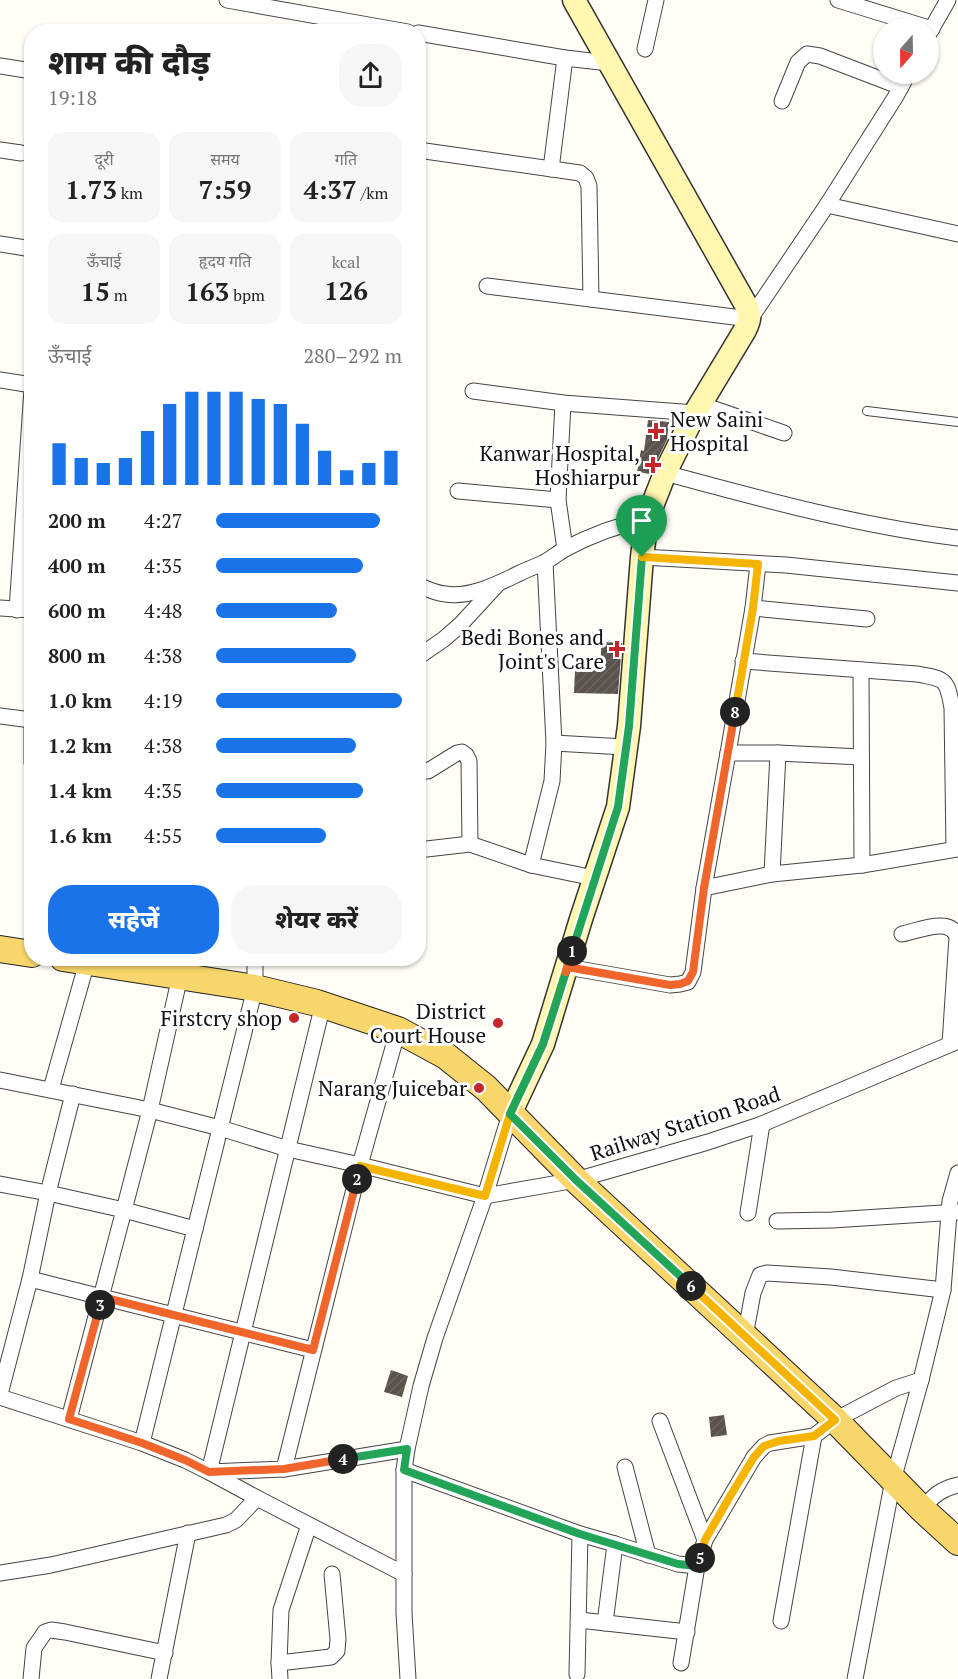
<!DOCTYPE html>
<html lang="hi">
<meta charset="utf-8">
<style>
:root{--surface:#fff;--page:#f6f6f6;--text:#222;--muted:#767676;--accent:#1a73e8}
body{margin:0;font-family:"PT Serif","Noto Sans Devanagari",serif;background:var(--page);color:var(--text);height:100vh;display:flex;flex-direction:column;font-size:22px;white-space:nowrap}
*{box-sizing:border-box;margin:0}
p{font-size:20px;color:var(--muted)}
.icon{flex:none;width:33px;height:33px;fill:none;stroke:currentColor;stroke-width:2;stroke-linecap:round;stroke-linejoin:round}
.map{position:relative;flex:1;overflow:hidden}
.details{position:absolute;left:24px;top:24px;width:402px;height:942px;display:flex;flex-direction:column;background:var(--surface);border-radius:24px;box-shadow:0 2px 4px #0004}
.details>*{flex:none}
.needle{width:39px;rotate:200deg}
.fabs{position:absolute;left:873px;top:18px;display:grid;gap:12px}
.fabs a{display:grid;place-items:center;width:66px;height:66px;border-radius:50%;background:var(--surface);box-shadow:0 2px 4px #0004;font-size:30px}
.pin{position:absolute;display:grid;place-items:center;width:51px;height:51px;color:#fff;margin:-62px -26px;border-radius:50% 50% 50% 0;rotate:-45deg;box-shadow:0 0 6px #0007}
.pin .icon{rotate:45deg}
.km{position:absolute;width:30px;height:30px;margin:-15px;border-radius:50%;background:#222;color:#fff;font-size:16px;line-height:30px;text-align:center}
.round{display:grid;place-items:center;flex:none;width:63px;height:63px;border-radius:24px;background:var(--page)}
.overview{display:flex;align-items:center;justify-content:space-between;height:102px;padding:0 24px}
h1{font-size:33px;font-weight:800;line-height:45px}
.metrics{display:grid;grid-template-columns:repeat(3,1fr);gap:9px;height:102px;padding:6px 24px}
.metrics div{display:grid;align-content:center;border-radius:15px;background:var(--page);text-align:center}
.metrics b{font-size:26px;font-weight:800}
.metrics small{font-size:16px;font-weight:400}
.metrics p{font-size:16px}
.chart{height:168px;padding:12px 24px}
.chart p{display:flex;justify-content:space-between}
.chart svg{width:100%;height:108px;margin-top:6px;stroke:var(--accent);stroke-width:6}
.cta{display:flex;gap:12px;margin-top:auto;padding:12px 24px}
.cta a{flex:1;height:69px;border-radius:24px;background:var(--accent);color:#fff;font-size:24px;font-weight:800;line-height:69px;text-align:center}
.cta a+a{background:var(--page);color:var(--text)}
ul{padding:0 24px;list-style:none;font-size:20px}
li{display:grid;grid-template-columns:96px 72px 1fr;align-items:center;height:45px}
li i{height:15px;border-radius:8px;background:var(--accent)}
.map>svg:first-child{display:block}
.building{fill:url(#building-hatch)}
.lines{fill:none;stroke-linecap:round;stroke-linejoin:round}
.service-casing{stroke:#444;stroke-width:10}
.minor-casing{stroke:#444;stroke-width:17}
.secondary-casing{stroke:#333;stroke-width:25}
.primary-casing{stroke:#222;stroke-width:28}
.service{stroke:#fff;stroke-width:8}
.minor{stroke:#fff;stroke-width:15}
.secondary{stroke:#fff6b0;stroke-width:22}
.primary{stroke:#f9d66b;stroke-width:26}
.split-1-casing{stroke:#fff;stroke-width:12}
.split-2-casing{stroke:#fff;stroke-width:12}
.split-3-casing{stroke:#fff;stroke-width:12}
.split-4-casing{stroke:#fff;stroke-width:12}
.split-5-casing{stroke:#fff;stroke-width:12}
.split-6-casing{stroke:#fff;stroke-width:12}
.split-7-casing{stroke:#fff;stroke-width:12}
.split-8-casing{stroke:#fff;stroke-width:12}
.split-9-casing{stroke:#fff;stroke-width:12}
.split-1{stroke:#22a559;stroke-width:8}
.split-2{stroke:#f5b400;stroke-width:8}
.split-3{stroke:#f0652b;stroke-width:8}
.split-4{stroke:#f0652b;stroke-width:8}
.split-5{stroke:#22a559;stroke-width:8}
.split-6{stroke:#f5b400;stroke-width:8}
.split-7{stroke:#22a559;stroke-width:8}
.split-8{stroke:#f0652b;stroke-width:8}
.split-9{stroke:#f5b400;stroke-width:8}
.poi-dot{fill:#c4262e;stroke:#fff;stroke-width:2}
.labels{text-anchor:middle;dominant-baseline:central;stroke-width:6;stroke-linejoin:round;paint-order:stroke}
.poi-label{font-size:21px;fill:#111;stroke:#fff;text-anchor:end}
.street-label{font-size:21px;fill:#111;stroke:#fff}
</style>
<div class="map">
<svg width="958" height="1679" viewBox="0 0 958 1679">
<defs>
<pattern id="building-hatch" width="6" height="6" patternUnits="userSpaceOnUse" patternTransform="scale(1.5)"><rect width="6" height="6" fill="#5a524d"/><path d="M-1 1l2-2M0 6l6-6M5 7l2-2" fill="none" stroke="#6d6662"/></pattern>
</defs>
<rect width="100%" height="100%" fill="#fffdf5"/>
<g class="building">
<path d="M648,420L669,422L667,440L650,474L637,472L641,450L644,451Z"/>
<path d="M601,642L622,643L618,694L574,693L575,669L601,670Z"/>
<path d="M391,1370L408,1376L402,1397L384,1392Z"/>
<path d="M724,1415L727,1435L711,1437L709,1417Z"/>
</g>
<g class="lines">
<defs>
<path id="service" d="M867,411L958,422"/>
<g id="minor">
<path d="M227,0L408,32"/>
<path d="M838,0L932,29"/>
<path d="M418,33L565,58L609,63"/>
<path d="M928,35L948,0"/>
<path d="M645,49L656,0"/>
<path d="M0,66L32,71"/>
<path d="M782,101L798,62L807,54L820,56L901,87"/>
<path d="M0,150L21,153"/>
<path d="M418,150L580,173L586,178L589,186L591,299"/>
<path d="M551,169L565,58"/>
<path d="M827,205L958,234"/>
<path d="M0,244L32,249"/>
<path d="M487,286L750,319L827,205L896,96L908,74"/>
<path d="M0,380L32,385"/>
<path d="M473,391L563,403L695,413"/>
<path d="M563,403L558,500L565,549"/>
<path d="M700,404L784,433"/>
<path d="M665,473C761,499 859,526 958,538"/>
<path d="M458,491L558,500"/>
<path d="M642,557L786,565L958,583"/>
<path d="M418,585C427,589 435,593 445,594C471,598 497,584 520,573C528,569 537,566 545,562C552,558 558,553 565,549C591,535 619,525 647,519"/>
<path d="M0,608L32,610"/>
<path d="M753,608L867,619"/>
<path d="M17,610L32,389"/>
<path d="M418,657L444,639L460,625L496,586"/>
<path d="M743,661L917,674C946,679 947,679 952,708L954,849"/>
<path d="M861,670L862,865"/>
<path d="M32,713V763"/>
<path d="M0,716L31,720"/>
<path d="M554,743L625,747"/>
<path d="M728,753L753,608L758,564"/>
<path d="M418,771H428L457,753L462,752L466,755L469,761L470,844"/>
<path d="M418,850L470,844L531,865L594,878"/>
<path d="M531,865L552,781L554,743L545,562"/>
<path d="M772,874L778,753"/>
<path d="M704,888L772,874L862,865L958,849"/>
<path d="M902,934C918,931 951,916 957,937L950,1044"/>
<path d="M567,967L670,985L680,984L688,982L693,972L704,888L728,753H778L861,757"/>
<path d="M180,976L150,1110L124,1210L195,1229L255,988V958"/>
<path d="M0,1080L150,1110L220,1128L288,1149L360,1165L398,1030"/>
<path d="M51,1089L87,962"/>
<path d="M0,1184L48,1193L30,1279L0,1394"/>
<path d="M748,1213L762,1124"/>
<path d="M777,1221L832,1220L958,1212"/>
<path d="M30,1279L313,1350"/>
<path d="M745,1336L753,1293L760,1275L767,1273L831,1277L943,1290"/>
<path d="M0,1397L142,1443L185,1460L209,1472L284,1469L360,1165L485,1196L576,1180L708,1142L762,1124L958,1041"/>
<path d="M69,1419L124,1210L48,1193L73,1094"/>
<path d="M660,1421L705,1540"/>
<path d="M142,1443L195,1229"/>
<path d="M625,1467L648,1555"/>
<path d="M284,1469L407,1449"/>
<path d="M404,1470L580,1534L615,1544"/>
<path d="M257,1498L209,1472L323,1004"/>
<path d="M922,1509C933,1496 942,1488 958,1485"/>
<path d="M0,1573L51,1565L226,1525L236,1520L257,1498L404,1574"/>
<path d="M579,1620L687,1632"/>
<path d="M781,1621L814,1436"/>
<path d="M605,1623L615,1544L678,1564L697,1566"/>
<path d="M279,1663L331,1657L337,1651L338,1639L332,1574"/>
<path d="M681,1663L697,1566L705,1540L754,1457L764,1446L770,1443L814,1436L835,1420L896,1388L921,1380"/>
<path d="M577,1674L580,1534"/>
<path d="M31,1679L34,1648L45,1632L51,1630L65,1632L165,1653"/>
<path d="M159,1679L188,1533"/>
<path d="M280,1679L279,1663L281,1610L309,1525"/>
<path d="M408,1679L404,1613V1470L407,1449L421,1386L435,1338L485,1196L510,1114"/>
<path d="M855,1679L893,1480L921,1380L943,1290L950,1201L958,1173"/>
</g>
<path id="secondary" d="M510,1114L543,1044L581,919L618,807L629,726L642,557L647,519L665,473L695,413L745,330C750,320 751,315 746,305L574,0"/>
<g id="primary">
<path d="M0,949L32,954"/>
<path d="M63,958L255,988L317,1003L398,1030L446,1056L486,1088L576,1180L835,1420L922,1509L958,1542"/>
</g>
</defs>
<use href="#service" class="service-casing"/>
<use href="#minor" class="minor-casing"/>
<use href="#secondary" class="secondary-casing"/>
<use href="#primary" class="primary-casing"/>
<use href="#service" class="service"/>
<use href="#minor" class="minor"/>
<use href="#secondary" class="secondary"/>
<use href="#primary" class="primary"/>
</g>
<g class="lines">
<defs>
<path id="split-1" d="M572,951L618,807L629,726L642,557"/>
<path id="split-2" d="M357,1179L360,1166L485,1196L510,1114L543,1044L572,951"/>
<path id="split-3" d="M100,1305L102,1297L313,1350L357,1179"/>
<path id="split-4" d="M100,1305L69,1419L142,1443L185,1460L209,1472L284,1469L343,1459"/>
<path id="split-5" d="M343,1459L407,1449L404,1470L580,1534L678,1564L697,1566L700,1558"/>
<path id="split-6" d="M691,1286L835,1420L814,1436L779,1441L764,1446L754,1457L729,1498L705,1540L700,1558"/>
<path id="split-7" d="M566,972L543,1044L510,1114L576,1180L691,1286"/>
<path id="split-8" d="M566,972L567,967L670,985L680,984L688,981L693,972L704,888L735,712"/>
<path id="split-9" d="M642,557L758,564L753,608L735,712"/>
</defs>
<use href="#split-1" class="split-1-casing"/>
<use href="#split-2" class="split-2-casing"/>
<use href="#split-3" class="split-3-casing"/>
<use href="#split-4" class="split-4-casing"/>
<use href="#split-5" class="split-5-casing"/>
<use href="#split-6" class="split-6-casing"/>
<use href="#split-7" class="split-7-casing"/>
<use href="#split-8" class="split-8-casing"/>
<use href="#split-9" class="split-9-casing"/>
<use href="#split-1" class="split-1"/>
<use href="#split-2" class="split-2"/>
<use href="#split-3" class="split-3"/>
<use href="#split-4" class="split-4"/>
<use href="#split-5" class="split-5"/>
<use href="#split-6" class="split-6"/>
<use href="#split-7" class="split-7"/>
<use href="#split-8" class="split-8"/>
<use href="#split-9" class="split-9"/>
</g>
<g class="poi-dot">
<path d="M653 422h6v6h6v6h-6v6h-6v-6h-6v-6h6z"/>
<path d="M650 456h6v6h6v6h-6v6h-6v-6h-6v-6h6z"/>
<path d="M614 640h6v6h6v6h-6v6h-6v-6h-6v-6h6z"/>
<circle cx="294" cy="1018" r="6"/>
<circle cx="498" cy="1023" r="6"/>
<circle cx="479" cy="1088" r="6"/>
</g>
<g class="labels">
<g class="poi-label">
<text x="670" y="419" text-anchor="start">New Saini<tspan x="670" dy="24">Hospital</tspan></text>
<text x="640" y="453">Kanwar Hospital,<tspan x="640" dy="24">Hoshiarpur</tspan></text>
<text x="604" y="637">Bedi Bones and<tspan x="604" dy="24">Joint's Care</tspan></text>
<text x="486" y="1011">District<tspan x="486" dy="24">Court House</tspan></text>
<text x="282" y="1018">Firstcry shop</text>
<text x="467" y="1088">Narang Juicebar</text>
</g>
<g class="street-label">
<text transform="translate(685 1123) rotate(-18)">Railway Station Road</text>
</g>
</g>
</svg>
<div class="fabs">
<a><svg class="needle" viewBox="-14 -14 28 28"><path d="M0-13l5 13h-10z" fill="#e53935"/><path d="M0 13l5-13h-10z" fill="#767676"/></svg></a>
</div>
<div class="pin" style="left:642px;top:557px;background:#1e9e55"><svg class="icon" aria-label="arrive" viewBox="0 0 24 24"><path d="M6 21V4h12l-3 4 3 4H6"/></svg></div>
<b class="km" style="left:572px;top:951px">1</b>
<b class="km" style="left:357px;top:1179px">2</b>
<b class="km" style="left:100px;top:1305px">3</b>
<b class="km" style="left:343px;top:1459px">4</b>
<b class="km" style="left:700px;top:1558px">5</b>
<b class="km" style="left:691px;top:1286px">6</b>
<b class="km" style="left:735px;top:712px">8</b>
<section class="details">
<div class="overview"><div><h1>शाम की दौड़</h1><p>19:18</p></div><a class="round"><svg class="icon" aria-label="share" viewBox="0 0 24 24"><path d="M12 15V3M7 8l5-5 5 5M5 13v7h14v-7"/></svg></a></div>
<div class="metrics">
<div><p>दूरी</p><b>1.73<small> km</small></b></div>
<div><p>समय</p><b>7:59</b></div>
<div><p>गति</p><b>4:37<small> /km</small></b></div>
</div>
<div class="metrics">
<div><p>ऊँचाई</p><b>15<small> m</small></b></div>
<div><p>हृदय गति</p><b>163<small> bpm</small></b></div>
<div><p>kcal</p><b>126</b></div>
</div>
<div class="chart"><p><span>ऊँचाई</span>280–292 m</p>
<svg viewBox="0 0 160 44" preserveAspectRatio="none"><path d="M5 44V27M15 44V33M25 44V35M35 44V33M45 44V22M55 44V11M65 44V6M75 44V6M85 44V6M95 44V9M105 44V11M115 44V19M125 44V30M135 44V38M145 44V35M155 44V30"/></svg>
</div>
<ul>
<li><b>200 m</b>4:27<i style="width:88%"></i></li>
<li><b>400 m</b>4:35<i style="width:79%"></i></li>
<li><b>600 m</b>4:48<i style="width:65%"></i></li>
<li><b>800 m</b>4:38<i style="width:75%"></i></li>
<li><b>1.0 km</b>4:19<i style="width:100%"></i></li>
<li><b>1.2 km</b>4:38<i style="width:75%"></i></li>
<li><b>1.4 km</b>4:35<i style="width:79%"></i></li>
<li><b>1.6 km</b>4:55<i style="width:59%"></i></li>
</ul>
<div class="cta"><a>सहेजें</a><a>शेयर करें</a></div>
</section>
</div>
